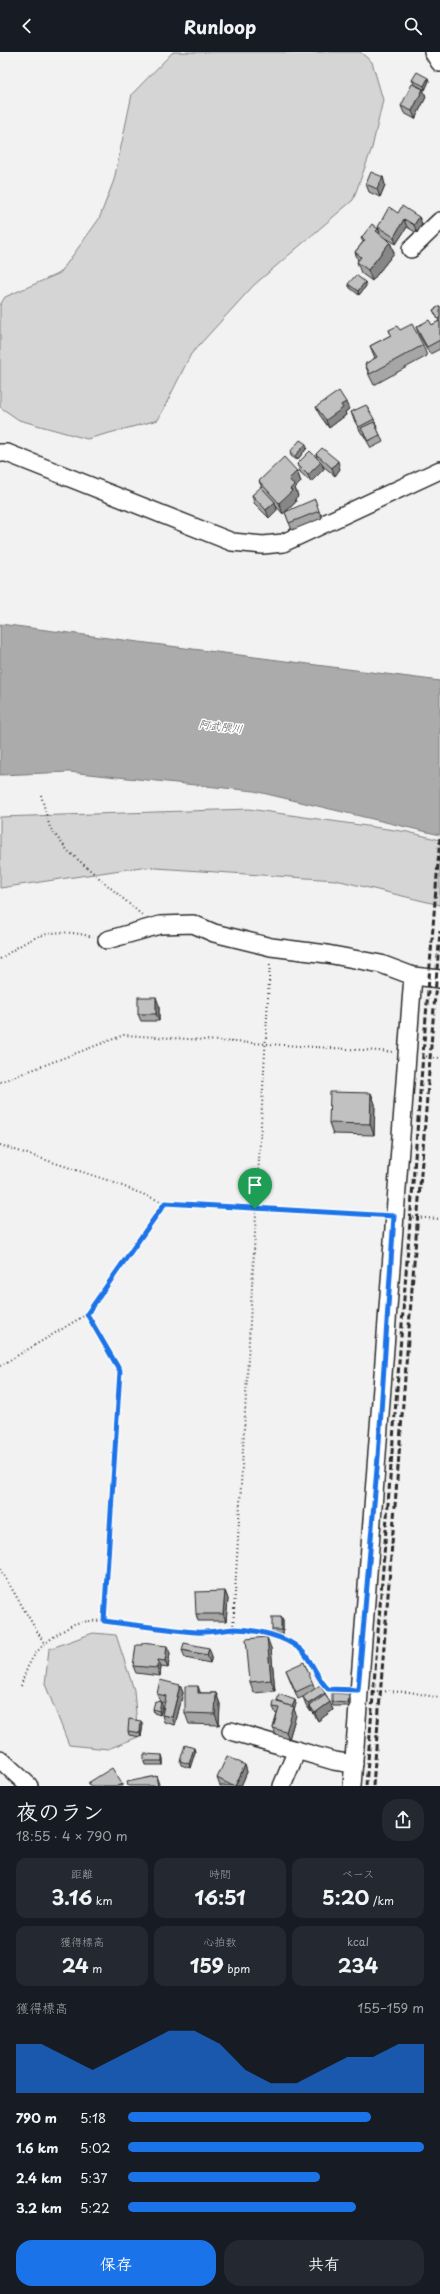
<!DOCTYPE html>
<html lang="ja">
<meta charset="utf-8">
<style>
:root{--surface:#171b24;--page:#242831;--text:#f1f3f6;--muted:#9ea1a6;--accent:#1a73e8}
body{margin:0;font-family:"Playpen Sans","Klee One",sans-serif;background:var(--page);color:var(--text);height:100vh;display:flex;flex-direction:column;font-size:15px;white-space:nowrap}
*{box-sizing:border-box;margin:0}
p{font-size:13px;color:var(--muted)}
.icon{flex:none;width:22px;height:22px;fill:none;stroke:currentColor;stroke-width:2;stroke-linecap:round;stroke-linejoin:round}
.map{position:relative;height:1734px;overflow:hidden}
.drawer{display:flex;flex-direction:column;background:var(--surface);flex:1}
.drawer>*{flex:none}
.pin{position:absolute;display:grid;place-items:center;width:34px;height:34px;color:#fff;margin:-41px -17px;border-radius:50% 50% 50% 0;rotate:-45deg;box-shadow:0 0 4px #0007}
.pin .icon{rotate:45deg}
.round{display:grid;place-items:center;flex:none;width:42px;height:42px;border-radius:16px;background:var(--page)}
.summary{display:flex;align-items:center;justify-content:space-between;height:68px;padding:0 16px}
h1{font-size:22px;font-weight:700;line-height:30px}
.metrics{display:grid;grid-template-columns:repeat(3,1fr);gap:6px;height:68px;padding:4px 16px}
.metrics div{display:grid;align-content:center;border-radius:10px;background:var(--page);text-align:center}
.metrics b{font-size:20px;font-weight:700}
.metrics small{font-size:11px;font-weight:400}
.metrics p{font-size:11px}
.chart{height:112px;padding:8px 16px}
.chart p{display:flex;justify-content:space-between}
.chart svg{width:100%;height:72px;margin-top:4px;fill:var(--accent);opacity:.7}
.action{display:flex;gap:8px;margin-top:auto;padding:8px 16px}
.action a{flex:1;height:46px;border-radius:16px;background:var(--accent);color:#fff;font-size:16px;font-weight:700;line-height:46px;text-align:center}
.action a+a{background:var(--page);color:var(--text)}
ul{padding:0 16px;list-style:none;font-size:13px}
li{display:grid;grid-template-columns:64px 48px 1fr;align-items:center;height:30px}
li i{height:10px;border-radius:5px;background:var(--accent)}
header{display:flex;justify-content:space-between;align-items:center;height:52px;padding:0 16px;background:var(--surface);font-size:18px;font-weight:700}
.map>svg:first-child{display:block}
.green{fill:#d5d5d5;stroke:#808080}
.water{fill:#ababab;stroke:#787878}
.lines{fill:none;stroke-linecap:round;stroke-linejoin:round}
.minor-casing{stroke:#2b2b2b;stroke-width:20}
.path{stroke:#2b2b2b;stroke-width:2;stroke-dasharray:1 3;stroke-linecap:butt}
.minor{stroke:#fff;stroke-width:17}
.rail{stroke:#2b2b2b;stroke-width:3;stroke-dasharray:6 3;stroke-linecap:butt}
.wall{fill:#a6a6a6;stroke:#2b2b2b}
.shaded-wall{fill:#878787;stroke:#2b2b2b}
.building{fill:#c1c1c1;stroke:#2b2b2b}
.route-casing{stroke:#fff;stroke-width:8}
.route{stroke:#1a73e8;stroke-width:5}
.labels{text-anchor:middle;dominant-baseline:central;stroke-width:3;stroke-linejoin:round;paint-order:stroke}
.water-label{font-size:11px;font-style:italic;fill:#585858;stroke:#fff}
</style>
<header><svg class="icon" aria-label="back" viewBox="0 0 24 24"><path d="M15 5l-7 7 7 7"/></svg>Runloop<svg class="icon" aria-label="search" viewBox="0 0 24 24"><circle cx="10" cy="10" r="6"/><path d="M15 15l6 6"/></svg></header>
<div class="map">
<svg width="440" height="1734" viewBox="0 0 440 1734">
<rect width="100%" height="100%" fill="#f2f2f2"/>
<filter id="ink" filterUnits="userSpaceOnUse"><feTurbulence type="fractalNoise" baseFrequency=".025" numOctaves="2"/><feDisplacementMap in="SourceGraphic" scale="8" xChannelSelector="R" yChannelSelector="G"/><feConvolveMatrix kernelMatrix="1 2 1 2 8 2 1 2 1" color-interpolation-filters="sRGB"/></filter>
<g filter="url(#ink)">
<g class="green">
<path d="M173,0H360L372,10L383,48L372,96L353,148L254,233L191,302L158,368L87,387L19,368L0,355V253L5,245L60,221L99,167L114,128L132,42Z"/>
<path d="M249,757L408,780L440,788V853L336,828L141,815L0,836V765Z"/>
<path d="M93,1581L116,1583L134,1638L138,1685L108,1697L69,1693L45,1632L49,1597Z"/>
</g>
<path class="water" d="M0,572L440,629V783L254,739L69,720L0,723Z"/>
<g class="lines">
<defs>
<g id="minor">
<path d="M433,0L440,11"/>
<path d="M411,197L440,169"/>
<path d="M0,401H7L232,490L263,493L283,491L440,418"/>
<path d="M107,888L160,873L193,872L214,881L271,895L327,902L381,912L413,924L440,927"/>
<path d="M231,1679L334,1709L354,1712"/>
<path d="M0,1707L29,1734"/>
<path d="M282,1734L297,1698"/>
<path d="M352,1734L413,924"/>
</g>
</defs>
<use href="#minor" class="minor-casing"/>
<g class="path">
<path d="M41,743L50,776L68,799L142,863"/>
<path d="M0,907C34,883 51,874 93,885"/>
<path d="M422,1004L440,1006"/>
<path d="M0,1030L124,983L394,1000"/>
<path d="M0,1093L107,1128L165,1151L381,1164"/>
<path d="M409,1165L440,1167"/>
<path d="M87,1262L120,1319L104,1569"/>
<path d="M0,1314L87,1262L165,1151"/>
<path d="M0,1517L44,1591"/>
<path d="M233,1577L270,910"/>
<path d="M21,1634C29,1607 37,1595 61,1580C65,1578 70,1574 74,1572C103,1563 144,1575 173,1578C215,1582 250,1571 290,1590C311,1600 309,1625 327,1637C331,1639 340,1638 345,1639"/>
<path d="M373,1639L410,1640L440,1646"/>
</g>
<use href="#minor" class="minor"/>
<g class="rail">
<path d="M366,1734L440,785"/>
<path d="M373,1734L440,879"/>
</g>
</g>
<g class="wall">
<path d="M428,26L429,29L425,38L414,32L412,28Z"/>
<path d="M423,37L426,45L415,67L404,61L401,54Z"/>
<path d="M383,125L385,133L380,145L369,140L366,132Z"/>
<path d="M398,161L419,165L422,172L417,181L407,175L396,192L386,186L390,190L394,201L372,229L361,221L357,210L358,209L355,200L363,190L361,186L378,177L380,181L378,175Z"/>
<path d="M365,230L366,234L359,243L350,236L348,232Z"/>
<path d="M440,254V297L430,302L419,283L416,275L432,273L439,269L433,258Z"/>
<path d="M389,278H400L423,293L427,304L374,333L369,323L365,312L375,306L370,294L391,283Z"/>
<path d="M316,355L349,357L345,360L346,363L329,376L319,362Z"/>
<path d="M351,360L374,367L377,375H376L380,383L383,390L371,396L363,382H362L354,368Z"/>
<path d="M307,396L297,408L291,404L290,400Z"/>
<path d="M316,402L340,417L335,424L322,413L324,417L311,430L300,420L297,412L317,406Z"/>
<path d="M297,419L301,430L295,436L298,444L295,447L296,450L286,459H319L322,466L292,478L285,460L283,462L276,454L277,458L269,466L254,451L252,443L262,436L259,429Z"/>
<path d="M159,953V969H141L138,962Z"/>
<path d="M371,1041L375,1052L374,1083L333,1082L329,1071Z"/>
<path d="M225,1539L228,1547L226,1569H198L196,1562Z"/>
<path d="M281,1565L283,1569V1582H273L272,1578Z"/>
<path d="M271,1596L275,1639L254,1641L250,1630Z"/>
<path d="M182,1598L212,1604L210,1611L185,1606Z"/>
<path d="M170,1601L168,1616L161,1615L160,1624L136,1621L133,1614Z"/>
<path d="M286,1618L313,1632L315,1637L327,1646L333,1658L318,1669L312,1659L311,1660L306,1653L303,1645L298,1647Z"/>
<path d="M180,1633L183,1641L175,1673L164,1670L162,1663L165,1651L160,1650L157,1642Z"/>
<path d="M200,1641H216L220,1652L219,1673L189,1672L185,1661Z"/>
<path d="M350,1646V1654H333L332,1650Z"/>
<path d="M277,1650L296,1652L294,1657L296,1663L289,1687L276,1683L273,1676L277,1662H276L273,1655Z"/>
<path d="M163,1654L160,1663L154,1661L153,1657Z"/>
<path d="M143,1672L141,1685L129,1683L128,1679Z"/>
<path d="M194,1696L195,1700L190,1716L181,1713L180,1709Z"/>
<path d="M162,1703L163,1707V1713H145L144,1709Z"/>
<path d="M245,1713L247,1720L241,1734H220L217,1726Z"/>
<path d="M88,1731L122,1732V1734H89Z"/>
</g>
<g class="shaded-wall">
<path d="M428,26L429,29L425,38L424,34Z"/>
<path d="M423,37L426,45L415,67L412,59Z"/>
<path d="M383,125L385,133L380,145L377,137Z"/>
<path d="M419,165L422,172L417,181L414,173Z"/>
<path d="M404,167L407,175L396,192L394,185Z"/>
<path d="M390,190L394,201L372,229L368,218Z"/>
<path d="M365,230L366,234L359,243L358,239Z"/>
<path d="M346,350L349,357L345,360L346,363L329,376L326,368L341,353Z"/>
<path d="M306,392L307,396L297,408L295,404Z"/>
<path d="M338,409L340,417L335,424L332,416Z"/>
<path d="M321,410L324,417L311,430L308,423Z"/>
<path d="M297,419L301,430L295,436L298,444L295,447L296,450L283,462L279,451L290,437L289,427Z"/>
<path d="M275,450L277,458L269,466L266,458Z"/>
<path d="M156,945L159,953V969L156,962Z"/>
<path d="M371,1041L375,1052L374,1083L370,1072Z"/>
<path d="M225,1539L228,1547L226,1569L223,1562Z"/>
<path d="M281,1565L283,1569V1582L281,1578Z"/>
<path d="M267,1585L271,1596L275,1639L271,1628Z"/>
<path d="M167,1594L170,1601L168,1616L165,1609Z"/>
<path d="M209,1596L212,1604L210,1611L207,1603Z"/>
<path d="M158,1608L161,1615L160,1624L157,1616Z"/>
<path d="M180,1633L183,1641L175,1673L172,1665Z"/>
<path d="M198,1634L202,1645L198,1641Z"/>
<path d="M216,1641L220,1652L219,1673L215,1662Z"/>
<path d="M325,1641L328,1648L310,1654L312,1659L311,1660L308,1652Z"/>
<path d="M349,1642L350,1646V1654L348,1651Z"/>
<path d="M295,1648L296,1652L294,1657L296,1663L289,1687L286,1680L292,1655Z"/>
<path d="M161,1650L163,1654L160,1663L159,1659Z"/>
<path d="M330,1650L333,1658L318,1669L315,1661Z"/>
<path d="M141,1669L143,1672L141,1685L140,1681Z"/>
<path d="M194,1696L195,1700L190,1716L189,1712Z"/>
<path d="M162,1703L163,1707V1713L162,1709Z"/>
<path d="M245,1713L247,1720L241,1734H235Z"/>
<path d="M156,1724L159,1732V1734H158Z"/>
</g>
<g class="building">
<path d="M417,20L428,26L424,34L412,28Z"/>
<path d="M412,32L423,37L412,59L401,54Z"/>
<path d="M371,120L383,125L377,137L366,132Z"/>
<path d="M402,154L419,165L414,173L404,167L394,185L378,175L389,155L398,161Z"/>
<path d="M372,172L378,177L376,179L390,190L368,218L357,210L361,205L355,200L365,188L361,186Z"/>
<path d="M356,223L365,230L358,239L348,232Z"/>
<path d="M440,254V266L438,267L433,258Z"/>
<path d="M429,268L432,273L439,269L440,271V288L427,295L416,275Z"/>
<path d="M412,272L423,293L370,322L365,312L377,305L370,294L391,283L389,278L397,274L400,278Z"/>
<path d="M339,339L346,350L341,353L343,356L326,368L316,355Z"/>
<path d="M366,353L374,367L359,375L351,360Z"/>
<path d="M374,370L380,383L368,389L361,376Z"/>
<path d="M300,388L306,392L295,404L290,400Z"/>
<path d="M322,396L338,409L332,416L316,402Z"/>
<path d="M310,399L321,410L308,423L297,412Z"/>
<path d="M284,405L297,419L289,427L294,433L290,437L292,439L279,451L259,429Z"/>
<path d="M261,435L275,450L266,458L252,443Z"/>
<path d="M315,447L319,459L289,471L285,460Z"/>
<rect x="138" y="945" width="18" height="17"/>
<path d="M330,1040L371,1041L370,1072L329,1071Z"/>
<path d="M225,1539L223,1562H196L195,1540Z"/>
<rect x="272" y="1565" width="9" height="13"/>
<path d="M267,1585L271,1628L250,1630L246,1587Z"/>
<path d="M142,1591L167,1594L165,1609L158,1608L157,1616L133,1614L136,1593H142Z"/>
<path d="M184,1591L209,1596L207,1603L182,1598Z"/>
<path d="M304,1610L313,1632L296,1640L286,1618Z"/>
<path d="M160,1628L180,1633L172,1665L162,1663L166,1644L157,1642Z"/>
<path d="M320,1633L325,1641L308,1652L303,1645Z"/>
<path d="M185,1634H198V1641H216L215,1662L185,1661Z"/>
<path d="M332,1641L349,1642L348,1651L332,1650Z"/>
<path d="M279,1642L295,1648L292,1655L277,1649Z"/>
<path d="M325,1643L330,1650L315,1661L310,1654Z"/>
<path d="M155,1649L161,1650L159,1659L153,1657Z"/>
<path d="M274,1649L294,1655L286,1680L273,1676L279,1656L273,1655Z"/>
<path d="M129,1667L141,1669L140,1681L128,1679Z"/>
<path d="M185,1693L194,1696L189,1712L180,1709Z"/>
<path d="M144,1702L162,1703V1709H144Z"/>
<path d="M227,1704L245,1713L235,1734H233L217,1726Z"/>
<path d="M112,1716L122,1732L117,1734H90L88,1731Z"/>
<path d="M156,1724L158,1734H128L127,1730Z"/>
</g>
</g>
<g class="lines" filter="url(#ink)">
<defs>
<path id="route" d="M165,1151L394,1164L378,1405L358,1638L328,1637C316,1626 313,1609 301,1598C286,1584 254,1577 234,1577C221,1578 208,1581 195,1580C164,1577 134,1573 104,1569L120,1319L87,1262Z"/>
</defs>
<use href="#route" class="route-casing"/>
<use href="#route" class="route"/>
</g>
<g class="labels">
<g class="water-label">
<text transform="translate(221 674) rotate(7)">阿武隈川</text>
</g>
</g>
</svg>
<div class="pin" style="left:255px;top:1157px;background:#1e9e55"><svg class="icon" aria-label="arrive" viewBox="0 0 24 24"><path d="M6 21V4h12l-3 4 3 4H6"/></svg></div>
</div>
<section class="drawer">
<div class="summary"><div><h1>夜のラン</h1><p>18:55 · 4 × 790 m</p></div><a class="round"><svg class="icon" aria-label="share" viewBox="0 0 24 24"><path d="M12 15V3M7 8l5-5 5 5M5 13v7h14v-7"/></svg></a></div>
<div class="metrics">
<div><p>距離</p><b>3.16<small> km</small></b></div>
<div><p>時間</p><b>16:51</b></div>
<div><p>ペース</p><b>5:20<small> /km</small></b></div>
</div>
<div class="metrics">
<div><p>獲得標高</p><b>24<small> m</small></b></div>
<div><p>心拍数</p><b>159<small> bpm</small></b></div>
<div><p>kcal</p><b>234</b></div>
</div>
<div class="chart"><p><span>獲得標高</span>155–159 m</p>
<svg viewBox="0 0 160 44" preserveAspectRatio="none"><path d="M0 44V14L10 14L20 22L30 30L40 22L50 14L60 6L70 6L80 14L90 30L100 38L110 38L120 30L130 22L140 22L150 14L160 14V44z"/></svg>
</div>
<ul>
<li><b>790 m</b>5:18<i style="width:82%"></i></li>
<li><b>1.6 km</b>5:02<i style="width:100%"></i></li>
<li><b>2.4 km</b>5:37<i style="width:65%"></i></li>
<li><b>3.2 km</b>5:22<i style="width:77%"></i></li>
</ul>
<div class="action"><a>保存</a><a>共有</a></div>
</section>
